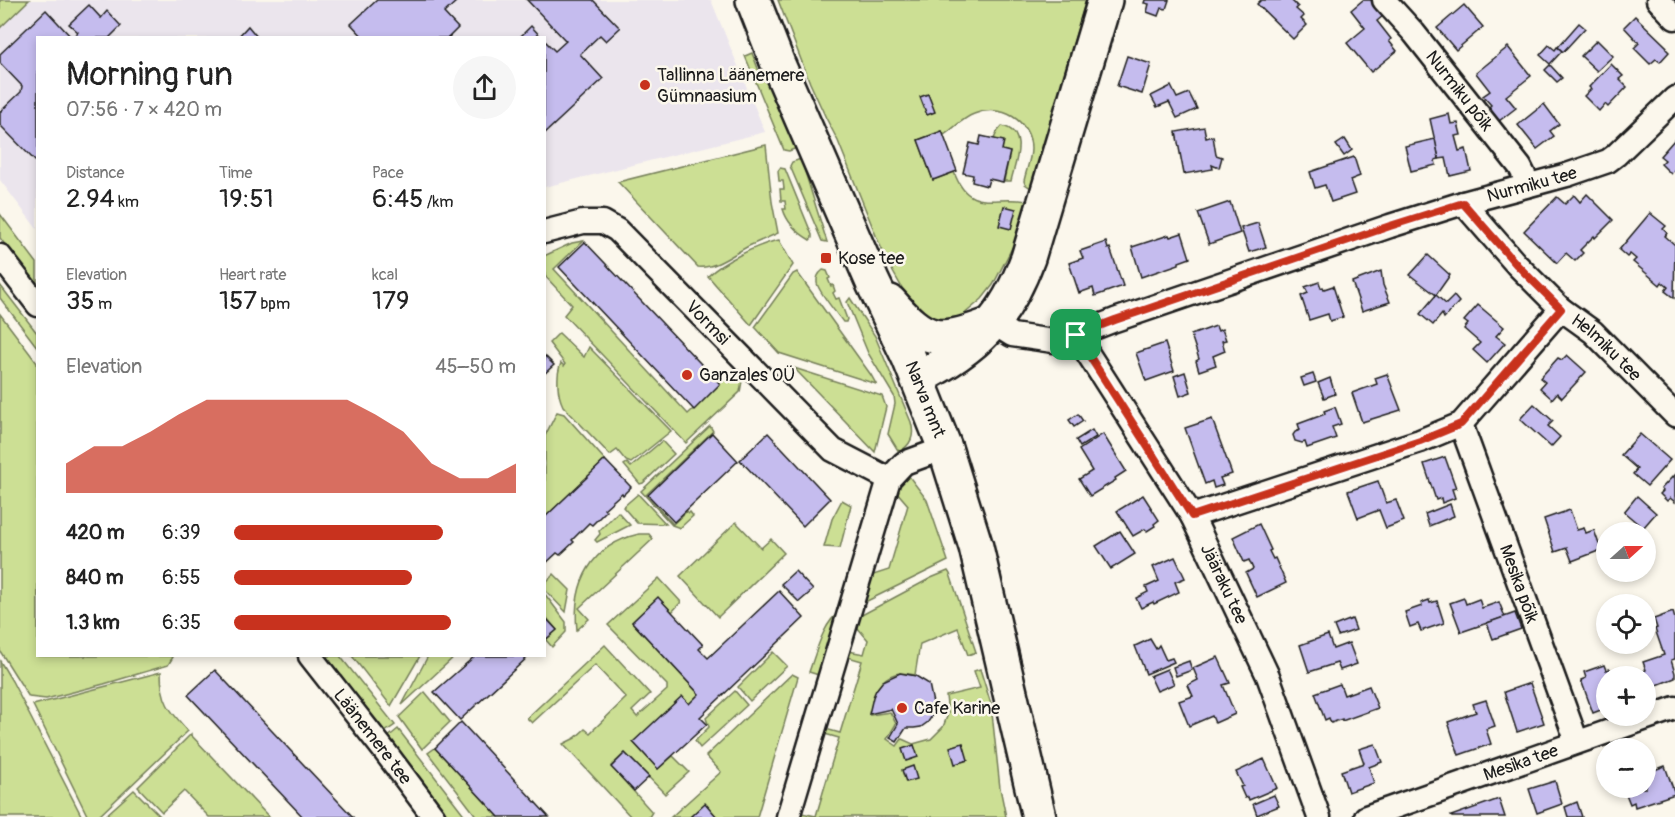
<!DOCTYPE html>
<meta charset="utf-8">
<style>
:root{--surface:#fff;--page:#f6f6f6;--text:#222;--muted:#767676;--accent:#c8321e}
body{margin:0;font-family:Pangolin,sans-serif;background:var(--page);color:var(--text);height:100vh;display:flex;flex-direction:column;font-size:22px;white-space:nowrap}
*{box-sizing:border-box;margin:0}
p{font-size:20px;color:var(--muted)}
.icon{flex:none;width:33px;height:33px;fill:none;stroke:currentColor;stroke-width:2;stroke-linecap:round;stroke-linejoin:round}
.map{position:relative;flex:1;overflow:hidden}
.panel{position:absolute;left:36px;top:36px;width:510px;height:621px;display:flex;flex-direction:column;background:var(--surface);border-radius:0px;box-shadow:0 3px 9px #0003}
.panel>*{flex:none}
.needle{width:39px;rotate:69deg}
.controls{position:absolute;left:1596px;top:522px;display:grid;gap:12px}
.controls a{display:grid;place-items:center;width:60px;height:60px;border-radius:50%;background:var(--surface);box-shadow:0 3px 9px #0003;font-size:30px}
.pin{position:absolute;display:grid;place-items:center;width:51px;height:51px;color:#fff;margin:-26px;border-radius:12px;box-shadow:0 3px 9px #0006}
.round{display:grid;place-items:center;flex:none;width:63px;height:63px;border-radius:32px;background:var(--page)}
.overview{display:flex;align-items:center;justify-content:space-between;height:102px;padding:0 30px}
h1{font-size:33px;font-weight:600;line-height:45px}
.metrics{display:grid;grid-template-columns:repeat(3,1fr);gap:9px;height:102px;padding:6px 30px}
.metrics div{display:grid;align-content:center}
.metrics b{font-size:26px;font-weight:600}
.metrics small{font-size:16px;font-weight:400}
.metrics p{font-size:16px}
.chart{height:168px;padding:12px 30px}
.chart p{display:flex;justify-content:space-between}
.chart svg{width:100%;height:108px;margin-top:6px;fill:var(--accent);opacity:.7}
ul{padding:0 30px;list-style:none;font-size:20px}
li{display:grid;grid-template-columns:96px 72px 1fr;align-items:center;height:45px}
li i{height:15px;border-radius:8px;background:var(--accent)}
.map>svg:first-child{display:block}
.built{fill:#ebe5ed}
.green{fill:#ccdf94;stroke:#747e58;stroke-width:1.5}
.building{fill:#c5bcee;stroke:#1c1c1c;stroke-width:1.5}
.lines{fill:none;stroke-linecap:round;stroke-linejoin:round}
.minor-casing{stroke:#1c1c1c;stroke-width:27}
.secondary-casing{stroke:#1c1c1c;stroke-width:38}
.minor{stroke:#fbf7ec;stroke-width:22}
.secondary{stroke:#fbf7ec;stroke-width:33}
.route-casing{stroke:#fff;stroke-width:12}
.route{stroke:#c8321e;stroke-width:8}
.poi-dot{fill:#c8321e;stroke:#fbf7ec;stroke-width:2}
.labels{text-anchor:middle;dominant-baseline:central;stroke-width:5;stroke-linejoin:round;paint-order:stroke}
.poi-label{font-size:18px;fill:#1c1c1c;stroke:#fbf7ec;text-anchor:start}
.street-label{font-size:18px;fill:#1c1c1c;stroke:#fbf7ec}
</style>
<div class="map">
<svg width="1675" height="817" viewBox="0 0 1675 817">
<rect width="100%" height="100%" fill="#fbf7ec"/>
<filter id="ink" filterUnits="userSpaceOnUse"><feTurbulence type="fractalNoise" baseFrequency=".0167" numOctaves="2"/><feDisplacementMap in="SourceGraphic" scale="12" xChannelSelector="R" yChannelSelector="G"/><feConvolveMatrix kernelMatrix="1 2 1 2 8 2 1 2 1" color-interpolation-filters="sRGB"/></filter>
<g filter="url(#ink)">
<path class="built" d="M29,0H711L765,132L545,187L544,38H38L37,229L0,180V28Z"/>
<g class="green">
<path d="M0,0H29L0,28Z"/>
<path d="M778,0H1086L1031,188L1025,184L1024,181C1026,171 1031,159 1031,149C1031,120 1001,103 974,114C963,118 954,128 944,135L942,131L918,140L933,180L954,172C969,214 994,195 1027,201L1013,246L993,285L982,299L962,316L951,322L937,320L924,312L905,293L893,272L879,243L838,141L826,118L810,83Z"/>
<path d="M752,53L762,79L771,83L797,148L789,151L784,150L745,56Z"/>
<path d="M1002,126C1029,132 1015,163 1011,181H1004L1010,152L1002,150L994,139L997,132Z"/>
<path d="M766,145L772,202L778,233C769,237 760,241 751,245C735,252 717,269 698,267L618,182Z"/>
<path d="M801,159L827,242L822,241L790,166L792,162Z"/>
<path d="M780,168L785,169L812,235V238L810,240C798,233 787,223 783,209H786L785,201H781L780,189H784L783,181H779L778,171Z"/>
<path d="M0,214L37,263V287L0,238Z"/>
<path d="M779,240L793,265L751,325L708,276C722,262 759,244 779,240Z"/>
<path d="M583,241L554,269L688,414L733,371L742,381L740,392L686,443L564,315L572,305L545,276L544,256L572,243Z"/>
<path d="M823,270L827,271L830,278L828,279L831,286L833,285L835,291L833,293L836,299L839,298L847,319L846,322H843C837,314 818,291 817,283C816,277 819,273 823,270Z"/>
<path d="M797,272L871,375L876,384L779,353L755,327L793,274Z"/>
<path d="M0,285L37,333V347L0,298Z"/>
<path d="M850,298L875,336L911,422C915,436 911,445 899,452L888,434L895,404L894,396L868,353L847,302Z"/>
<path d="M0,314L37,363L38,656H172L173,657L168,665L104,684L46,699L29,697L0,651Z"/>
<path d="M559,333L584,357L589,347L671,431L631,463L626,461L617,450L610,455L563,406C557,394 556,375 561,363L564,366L565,364L549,343Z"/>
<path d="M794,368L882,396L886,407L875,452Z"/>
<path d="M557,412L564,414L605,460L545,518V436Z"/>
<path d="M710,426L713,431L646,495L673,524L687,511L689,513L690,512L693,516L680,528L672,525L641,491Z"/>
<path d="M662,441L674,454L643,483L640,484L624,465L627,463L631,467Z"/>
<path d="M908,475L927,500L948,561L861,604L870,576L889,570L908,505L896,491L900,481Z"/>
<path d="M638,494L666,524L637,523L623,507Z"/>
<path d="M842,500L851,505L840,548L824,547L832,519Z"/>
<path d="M618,512L630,525L597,542L595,540L600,534L599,531Z"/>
<path d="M736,522L761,548L771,539L784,553L718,617L680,576Z"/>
<path d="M639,534H649L653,539L579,608L589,619L577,630C572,583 591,545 639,534Z"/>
<path d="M948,571L950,574L976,652L968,655L958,628L920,644L915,675C909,674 901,672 895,674C877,679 872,699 870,715L890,712L896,724L887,739L897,746L902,739L913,744L931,739L943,727L948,714L946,696L980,688L974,671L980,669L991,704L1000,788L1006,817H799L800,815L802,813L816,816L839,738L825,734L824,732L826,729L840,733L862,661L848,657V651L864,654L868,640L857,627L858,617L931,578Z"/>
<path d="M554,574L570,590L566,612L545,590V583Z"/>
<path d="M659,578L681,602L672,612L658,598L632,622L699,694L689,704L633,742L658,769L673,756L689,772L665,794L625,753L611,766L652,812L649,817H631L563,744L575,738L585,729L590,733L626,698L595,665L532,723L527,718L605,645L650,694L632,711L637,717L667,690V685L608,625Z"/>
<path d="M544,593L566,622V632L552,647L546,640L557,630L545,616Z"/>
<path d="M841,611L822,676L809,672C816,653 823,622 841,611Z"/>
<path d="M773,652L787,666L750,701L738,687Z"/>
<path d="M322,656H340L395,725L382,734Z"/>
<path d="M352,656H420L391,706Z"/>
<path d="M428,656H455L402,705Z"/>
<path d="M0,661L12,681L82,817H0Z"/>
<path d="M161,672C161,701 169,710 188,731L98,817H88L33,705Z"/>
<path d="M792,674L798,677L757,817H717L705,804L690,817H671L721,772L706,756Z"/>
<path d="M735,691L747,705L700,748L695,741L709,727L706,718Z"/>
<path d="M425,692L450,722L422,749L399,717Z"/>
<path d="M398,729L466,817H447L387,738Z"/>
<path d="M191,734V735L269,817H209L184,791L162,812L138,787Z"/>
<path d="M435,748L499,817H477L428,753Z"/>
<path d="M134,790L161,817H104Z"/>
</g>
<g class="building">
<path d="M377,0H458L444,13L458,28L448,38H364L351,24Z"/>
<path d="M527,0H593L620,28L606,41L600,35L580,54L603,79L544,134V40L555,51L566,41Z"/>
<path d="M1145,0H1169L1166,9L1161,8L1158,16L1147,12L1149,4L1144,3Z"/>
<path d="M1261,0H1291L1298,7L1296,9L1304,16L1301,19L1307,25L1293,39L1257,4Z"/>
<path d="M1363,0H1372L1384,15L1377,21L1391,39L1389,41L1397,51L1371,72L1347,43L1365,28L1351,10Z"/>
<path d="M89,5L101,18L107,11L121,26L109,38H72L78,32L69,24Z"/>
<path d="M1464,5L1483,27L1456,50L1437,28Z"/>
<path d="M46,10L72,38H38V164L0,125V112L21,92L22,86L0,63V54Z"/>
<path d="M1635,16L1667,47L1666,49L1669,52L1660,62L1656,59L1650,64L1634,48L1639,43L1624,27Z"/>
<path d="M1579,23L1585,28L1563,52L1558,47Z"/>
<path d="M248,26L258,38H237Z"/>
<path d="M531,26L542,38H519Z"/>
<path d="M1597,40L1613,56L1597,71L1581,56Z"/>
<path d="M1549,45L1555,50L1557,47L1562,51L1550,64L1540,55Z"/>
<path d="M1508,47L1531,76L1506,96L1516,108L1499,121L1488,108L1491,105L1483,96L1490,91L1476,73Z"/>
<path d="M1127,56L1151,64L1142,94L1117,86Z"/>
<path d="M1611,64L1623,76L1619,79L1627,87L1608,107L1605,104L1599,111L1584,96L1591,89L1589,87Z"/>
<path d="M1550,65L1562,78L1557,82L1545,70Z"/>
<path d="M1171,86L1177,98L1189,93L1197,109L1177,118L1169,102L1157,107L1151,96Z"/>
<path d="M928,94L935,112L927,115L920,97Z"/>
<path d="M1544,104L1559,124L1550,131L1554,136L1537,149L1518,125Z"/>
<path d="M1449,114L1451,124L1458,123L1461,135L1455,136L1459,151L1466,149L1471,171L1450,176L1446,158L1439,159L1430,119Z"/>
<path d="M1204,127L1206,138L1213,136L1216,155L1222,157L1219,168L1212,165L1213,169L1184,174L1176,132Z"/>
<path d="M942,131L957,171L933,180L918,140Z"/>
<path d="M981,136L1004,141L1002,150L1010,152L1003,182L989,179L987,186L972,182L973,175L963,173L970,143L979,145Z"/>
<path d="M1345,139L1352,150L1344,156L1336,145Z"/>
<path d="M1435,139L1439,159L1435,160L1436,165L1411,171L1405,146Z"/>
<path d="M1675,139V169L1671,174L1661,164L1665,160L1660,156Z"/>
<path d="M1354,157L1360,176L1350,180L1355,194L1331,202L1325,185L1315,188L1310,172Z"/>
<path d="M1587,194L1613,220L1595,238L1594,236L1580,250L1583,253L1575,261L1566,253L1557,263L1524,231L1557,197L1565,204L1574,195L1580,202Z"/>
<path d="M1230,202L1240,233L1209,244L1198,213Z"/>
<path d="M1004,206L1016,209L1011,229L999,226Z"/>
<path d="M1650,213L1666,226L1663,229L1667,233L1665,236L1675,245L1674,298L1665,291L1668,287L1662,282L1660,285L1633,262L1636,259L1630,254L1627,257L1619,250Z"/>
<path d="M1258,223L1266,247L1249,252L1241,228Z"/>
<path d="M1182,233L1190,258L1179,262V264L1141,277L1132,247L1169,235L1170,237Z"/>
<path d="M585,242L720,384L694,410L559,267Z"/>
<path d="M1106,242L1108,249L1110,248L1123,286L1095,296L1093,288L1079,293L1069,263L1083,258L1080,251Z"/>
<path d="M1428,255L1450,275L1436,295L1410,275Z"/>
<path d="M1381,271L1383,285L1390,302L1362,311L1352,282Z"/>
<path d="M1319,282L1321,288L1323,287L1324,289L1333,286L1343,317L1330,321L1328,314L1309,320L1301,296L1308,293L1305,287Z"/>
<path d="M1436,295L1446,304L1454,296L1459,302L1444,318L1442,314L1433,325L1420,314Z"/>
<path d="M1478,305L1504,327L1496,336L1505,343L1487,363L1473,350L1480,343L1464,329L1468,324L1464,321Z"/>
<path d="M1216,326L1218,331L1222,329L1226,340L1222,341L1225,351L1213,356L1216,365L1199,371L1196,361L1199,359L1191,335Z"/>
<path d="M1165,343L1174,371L1146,381L1136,353Z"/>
<path d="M544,355L554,365L544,374Z"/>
<path d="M1567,355L1586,372L1562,398L1557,393L1552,399L1540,388L1545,382L1540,378L1558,358L1562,360Z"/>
<path d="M1185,372L1191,392L1180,396L1174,376Z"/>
<path d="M1313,374L1316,382L1304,386L1301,378Z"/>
<path d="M1387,374L1401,410L1362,422L1352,393L1377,384L1375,378Z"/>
<path d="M1330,378L1335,394L1324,398L1318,383Z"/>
<path d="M1534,404L1553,421L1548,426L1560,437L1551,447L1520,419Z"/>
<path d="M1335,407L1341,424L1332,427L1336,438L1307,448L1305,442L1302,443L1295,441L1293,435L1295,432L1300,430L1298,424L1325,414L1324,411Z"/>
<path d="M1078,414L1083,421L1074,427L1069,420Z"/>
<path d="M1212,419L1232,474L1220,478L1223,485L1214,488L1212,481L1205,484L1185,428Z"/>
<path d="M1092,430L1096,437L1080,447L1076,440Z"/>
<path d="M712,433L738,461L674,522L648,495Z"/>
<path d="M768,433L830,499L803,526L740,460Z"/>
<path d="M1103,434L1126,471L1115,478L1116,480L1090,496L1079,479L1092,471L1079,450Z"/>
<path d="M1640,434L1670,460L1647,486L1633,474L1637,469L1621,455Z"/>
<path d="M1445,457L1456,488L1452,489L1455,498L1442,503L1441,498L1436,500L1424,464Z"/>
<path d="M605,460L631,487L623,495L622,493L604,509L606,511L592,525L589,523L572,540L574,542L560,555L557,553L544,565V518Z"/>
<path d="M1675,474V502L1670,498L1667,501L1660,494L1663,491L1661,489Z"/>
<path d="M1378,481L1386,503L1396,500L1404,521L1386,528L1379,510L1358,518L1348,491Z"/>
<path d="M1143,495L1159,520L1154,524L1155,526L1147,531L1145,529L1133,536L1117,511Z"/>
<path d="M1637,496L1656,513L1643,528L1624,512Z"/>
<path d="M1450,504L1454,516L1429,526L1425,514Z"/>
<path d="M1570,510L1577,530L1584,528L1586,533L1594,530L1601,550L1572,561L1567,548L1555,552L1544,519Z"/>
<path d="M1259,524L1271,550L1269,551L1273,559L1275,558L1286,583L1257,597L1246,573L1253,569L1249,560L1244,562L1233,537Z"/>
<path d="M1120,531L1135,554L1111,569L1096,546Z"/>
<path d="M1175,557L1185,578L1175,582L1179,592L1154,604L1153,602L1141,608L1136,598L1148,592L1146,587L1159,581L1153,567Z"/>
<path d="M795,571L813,590L799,602L781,584Z"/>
<path d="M779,591L804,618L700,717L707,724L658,769L633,742L682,696L689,704L699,694L632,622L658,597L703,645L699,649L708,658Z"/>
<path d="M1464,598L1466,604L1479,599L1482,608L1499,602L1505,617L1461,632L1450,603Z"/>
<path d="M1429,600L1430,603L1437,601L1444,623L1421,631L1418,624L1410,627L1405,612L1422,606L1421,603Z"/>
<path d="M1673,612L1675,619V659L1671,660L1675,673V678L1652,687L1650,682L1646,683V676H1640L1642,672L1646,670L1643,662L1664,655L1655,629L1657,628L1654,619Z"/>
<path d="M1515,613L1521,629L1493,639L1487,623Z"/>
<path d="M544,616L557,630L544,641Z"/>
<path d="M1352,619L1356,630L1338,636L1334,626Z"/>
<path d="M1328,635L1333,649L1349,643L1357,664L1340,670L1337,663L1309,672L1300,645Z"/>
<path d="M1150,639L1156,649L1159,645L1166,660L1172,658L1174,662L1146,674L1135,646Z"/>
<path d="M475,656H529L460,720L434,692Z"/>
<path d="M1218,657L1230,683L1223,685L1235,714L1215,723L1212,716L1189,726L1179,701L1193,696L1188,685L1198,680L1193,668Z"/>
<path d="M1189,661L1192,670L1176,676L1173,667Z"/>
<path d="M1604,665L1606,670L1610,669L1613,676H1606V708L1593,713L1581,680L1586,678L1584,672Z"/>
<path d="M1167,669L1174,684L1157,691L1150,676Z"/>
<path d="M215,670L272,731L353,817H303L188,695Z"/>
<path d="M900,673L916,676L929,684L934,708L932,716L928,722L921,727L914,728H906L897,742L890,738L898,724L891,709L869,714L873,697L876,690L883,681Z"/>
<path d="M1530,683L1544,723L1517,732L1504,692Z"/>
<path d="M1340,684L1344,695L1369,686L1378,708L1342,721V719L1331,723L1329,718L1325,720L1315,693Z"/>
<path d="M1486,700L1495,726L1486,729L1491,744L1459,755L1448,722L1476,712L1473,704Z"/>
<path d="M461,722L549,817H499L435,748Z"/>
<path d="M963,743L968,760L955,764L950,747Z"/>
<path d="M1375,744L1382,762L1369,767L1374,783L1348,792L1341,771L1364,763L1359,749Z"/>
<path d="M914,745L918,757L906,761L902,749Z"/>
<path d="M625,753L649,777L634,791L611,767Z"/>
<path d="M1264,759L1277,788L1249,800L1248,797L1245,798L1240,787L1243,786L1236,772Z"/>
<path d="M913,766L917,779L906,782L902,770Z"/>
<path d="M1665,766L1675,794L1635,807L1634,802L1630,804L1626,794L1629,793L1627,788H1646V773Z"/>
<path d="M1555,781L1562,804L1537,813L1529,789Z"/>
<path d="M1274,795L1279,806L1257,815L1253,804Z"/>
<path d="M1499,799L1505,817H1452L1451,816Z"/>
<path d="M1577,802L1582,817H1568L1565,807Z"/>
<path d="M705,803L717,817H690Z"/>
</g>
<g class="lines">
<defs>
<g id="minor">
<path id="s1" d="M1384,0L1414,33L1520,167L1529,185"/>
<path d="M1658,0L1675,18"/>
<path id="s2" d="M1463,203L1517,265L1561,309L1593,332L1675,415"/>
<path id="s3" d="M544,232L583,222H603L617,230L833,450L889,479"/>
<path d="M0,256L38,305"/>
<path id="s4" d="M993,323L1012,335L1053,341L1076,335L1115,320L1390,226L1463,203L1567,175L1608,161L1616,155L1675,98"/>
<path id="s5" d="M1076,335L1192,516L1268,676L1319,817"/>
<path id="s6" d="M1461,424L1577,742"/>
<path d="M1192,516L1420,441L1461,424L1561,309"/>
<path id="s7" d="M310,656L383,749L434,817"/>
<path d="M788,817L889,479L904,463L945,448"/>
<path id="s8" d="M1366,817L1675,708"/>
</g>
<g id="secondary">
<path id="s9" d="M753,0L778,64L814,147L873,283L909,358L945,448L976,547L1039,817"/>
<path d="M890,302C925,342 937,344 986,326"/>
<path d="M918,378C976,348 1005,320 1028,258L1105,0"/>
</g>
</defs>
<use href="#minor" class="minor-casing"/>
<use href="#secondary" class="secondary-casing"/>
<use href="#minor" class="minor"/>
<use href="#secondary" class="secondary"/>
</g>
</g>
<g class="lines" filter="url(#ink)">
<defs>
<path id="route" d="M1463,203L1517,265L1561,309L1461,424L1420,441L1192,516L1076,335L1115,320L1390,226Z"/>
</defs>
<use href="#route" class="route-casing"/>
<use href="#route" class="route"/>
</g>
<g class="poi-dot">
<circle cx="645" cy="85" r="6"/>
<rect x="820" y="252" width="12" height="12" rx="3"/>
<circle cx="687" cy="375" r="6"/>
<circle cx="902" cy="708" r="6"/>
</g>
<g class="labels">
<g class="poi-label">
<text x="657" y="75">Tallinna Läänemere<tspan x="657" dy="21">Gümnaasium</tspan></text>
<text x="838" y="258">Kose tee</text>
<text x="699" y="375">Ganzales OÜ</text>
<text x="914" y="708">Cafe Karine</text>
</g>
<g class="street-label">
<text stroke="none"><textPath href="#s1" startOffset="118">Nurmiku põik</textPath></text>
<text stroke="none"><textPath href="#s4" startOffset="568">Nurmiku tee</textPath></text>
<text stroke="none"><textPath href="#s3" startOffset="206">Vormsi</textPath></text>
<text stroke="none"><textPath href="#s2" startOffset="204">Helmiku tee</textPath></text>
<text stroke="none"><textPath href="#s9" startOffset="435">Narva mnt</textPath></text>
<text stroke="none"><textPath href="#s5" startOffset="290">Jääraku tee</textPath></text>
<text stroke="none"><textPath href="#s6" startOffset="170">Mesika põik</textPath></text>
<text stroke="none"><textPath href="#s7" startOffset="102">Läänemere tee</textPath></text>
<text stroke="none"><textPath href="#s8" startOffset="164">Mesika tee</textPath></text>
</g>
</g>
</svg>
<div class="controls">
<a><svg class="needle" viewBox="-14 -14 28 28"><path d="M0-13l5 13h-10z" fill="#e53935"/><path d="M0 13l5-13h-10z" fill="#767676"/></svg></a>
<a><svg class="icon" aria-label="locate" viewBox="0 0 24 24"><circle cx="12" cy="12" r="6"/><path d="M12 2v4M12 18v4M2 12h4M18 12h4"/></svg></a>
<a>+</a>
<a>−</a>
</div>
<div class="pin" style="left:1076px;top:335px;background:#1e9e55"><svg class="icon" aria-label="arrive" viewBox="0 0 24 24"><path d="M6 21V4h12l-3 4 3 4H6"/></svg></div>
<section class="panel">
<div class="overview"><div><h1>Morning run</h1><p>07:56 · 7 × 420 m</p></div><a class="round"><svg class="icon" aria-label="share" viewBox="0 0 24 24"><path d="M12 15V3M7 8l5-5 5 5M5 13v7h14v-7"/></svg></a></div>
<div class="metrics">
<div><p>Distance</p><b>2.94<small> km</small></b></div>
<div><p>Time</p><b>19:51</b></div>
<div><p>Pace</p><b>6:45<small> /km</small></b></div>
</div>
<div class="metrics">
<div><p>Elevation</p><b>35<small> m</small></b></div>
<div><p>Heart rate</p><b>157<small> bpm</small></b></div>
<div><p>kcal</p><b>179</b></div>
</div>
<div class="chart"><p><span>Elevation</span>45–50 m</p>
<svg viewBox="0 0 160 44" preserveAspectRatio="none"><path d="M0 44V32L10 25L20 25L30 19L40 12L50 6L60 6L70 6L80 6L90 6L100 6L110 12L120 19L130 32L140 38L150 38L160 32V44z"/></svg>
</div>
<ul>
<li><b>420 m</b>6:39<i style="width:74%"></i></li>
<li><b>840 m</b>6:55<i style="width:63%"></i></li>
<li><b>1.3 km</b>6:35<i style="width:77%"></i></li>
</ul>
</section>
</div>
